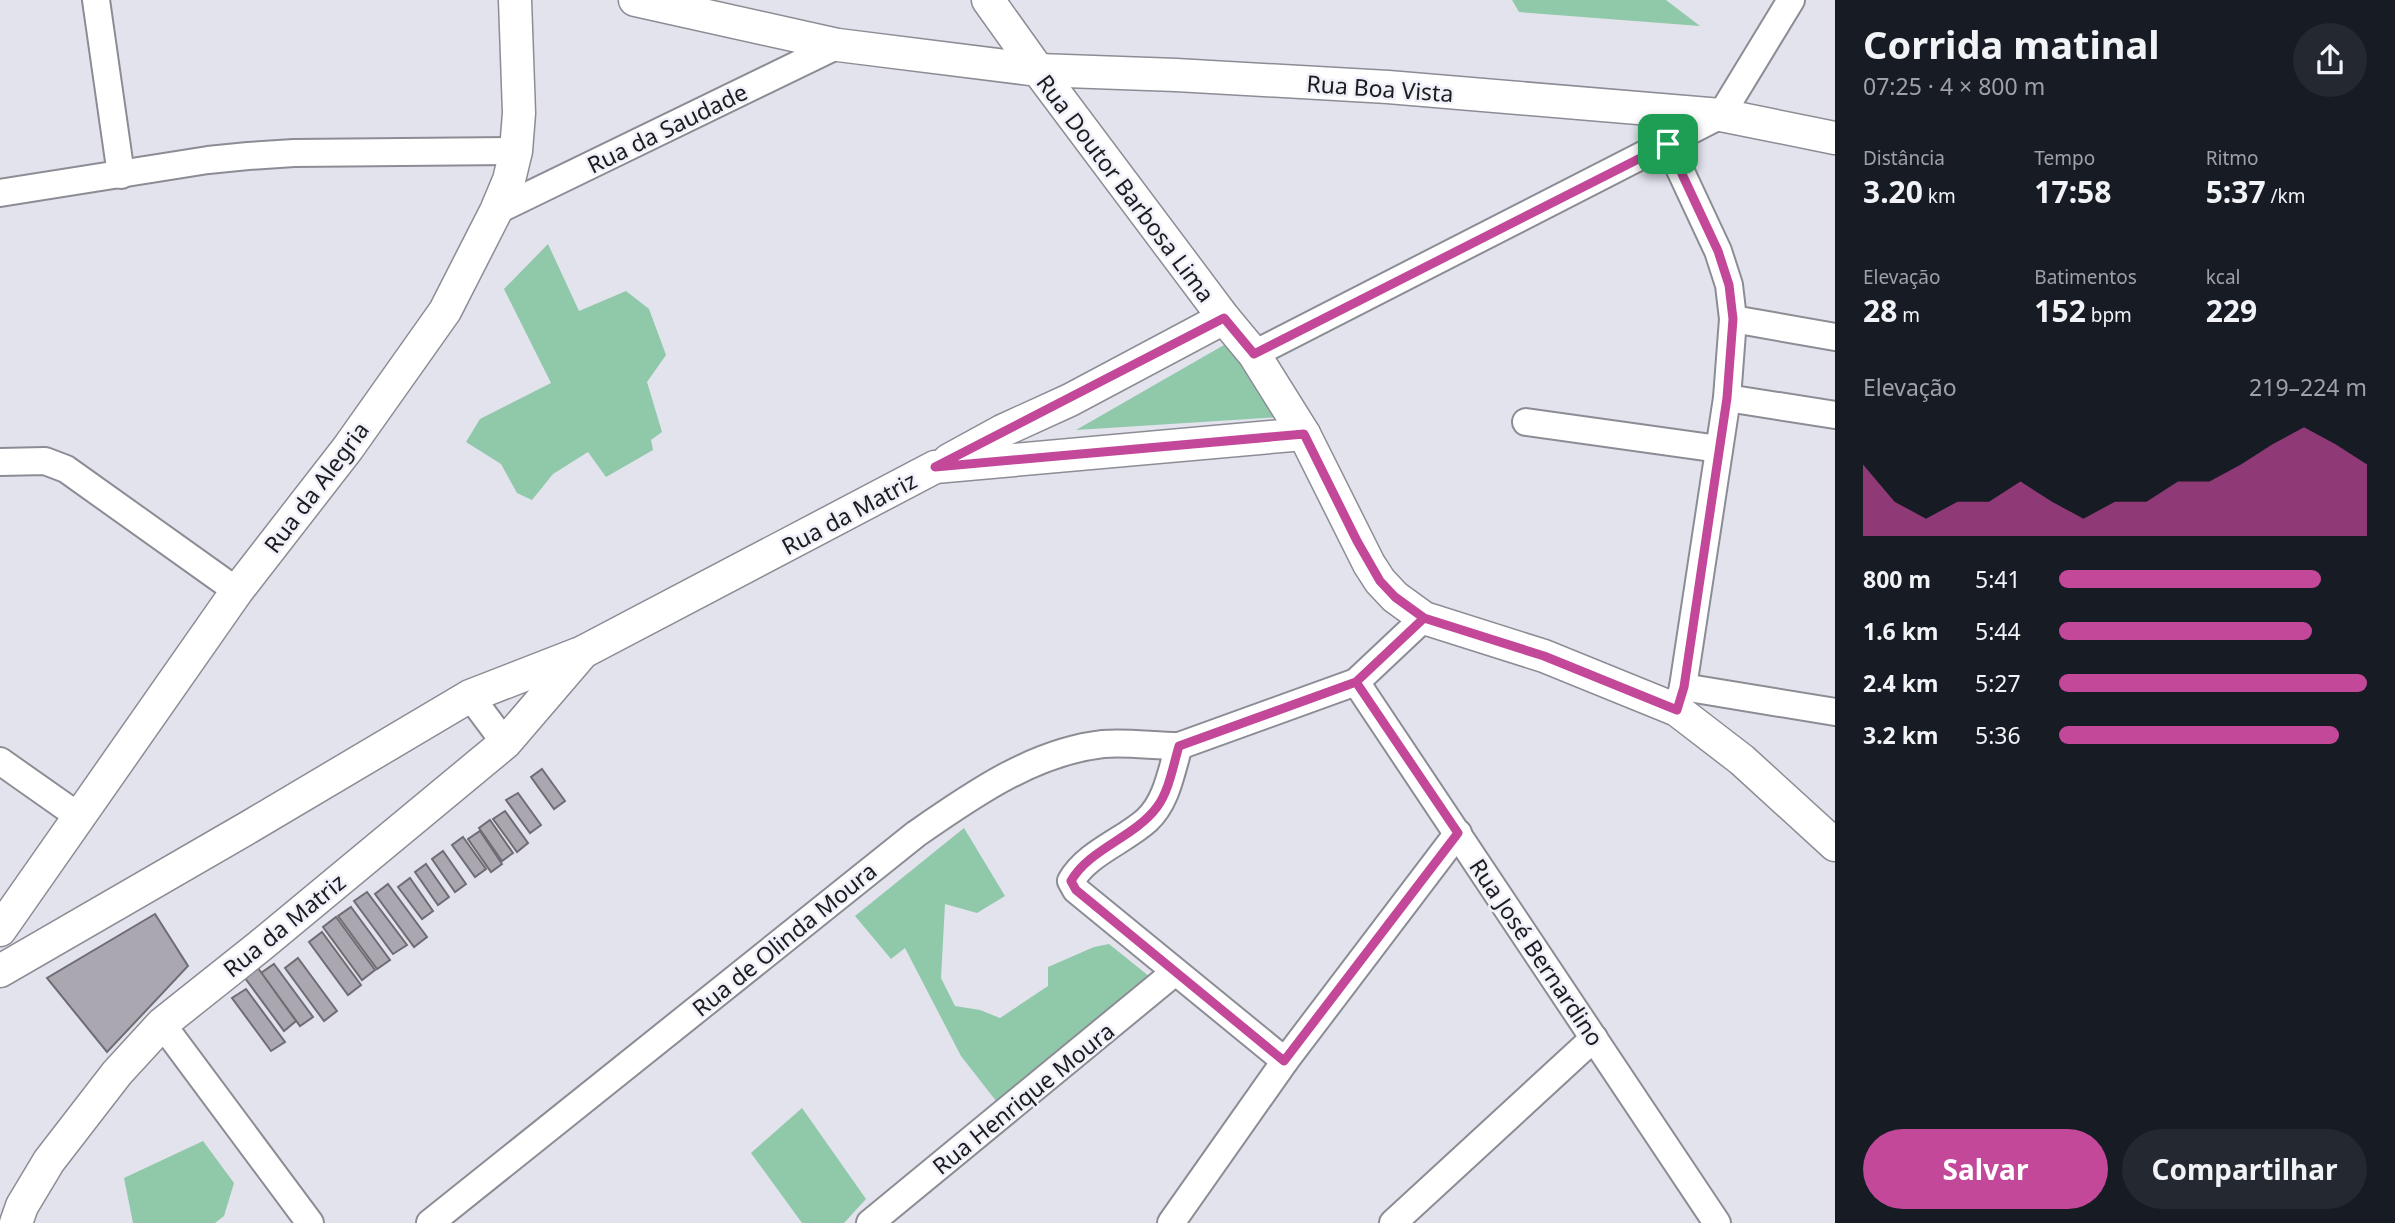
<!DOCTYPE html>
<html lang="pt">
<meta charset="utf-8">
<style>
:root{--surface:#171b24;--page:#242831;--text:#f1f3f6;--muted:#9ea1a6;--accent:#c3489a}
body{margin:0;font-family:"Noto Sans",sans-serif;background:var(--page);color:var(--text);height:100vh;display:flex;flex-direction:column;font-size:26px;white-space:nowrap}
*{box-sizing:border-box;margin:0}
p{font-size:23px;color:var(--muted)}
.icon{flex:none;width:38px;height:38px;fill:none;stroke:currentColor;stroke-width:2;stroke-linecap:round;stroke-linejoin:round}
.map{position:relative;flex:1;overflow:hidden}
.sheet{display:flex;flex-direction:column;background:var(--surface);width:560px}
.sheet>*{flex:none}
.pin{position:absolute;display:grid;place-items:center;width:60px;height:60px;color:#fff;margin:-30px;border-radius:14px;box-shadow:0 4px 10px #0006}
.round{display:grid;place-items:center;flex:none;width:74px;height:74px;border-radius:37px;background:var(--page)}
.head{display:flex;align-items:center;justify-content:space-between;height:119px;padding:0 28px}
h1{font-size:38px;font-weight:700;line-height:52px}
.metrics{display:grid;grid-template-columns:repeat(3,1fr);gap:10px;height:119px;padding:7px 28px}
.metrics div{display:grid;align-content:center}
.metrics b{font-size:30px;font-weight:700}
.metrics small{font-size:19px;font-weight:400}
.metrics p{font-size:19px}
.chart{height:196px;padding:14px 28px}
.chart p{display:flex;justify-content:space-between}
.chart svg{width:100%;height:126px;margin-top:7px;fill:var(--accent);opacity:.7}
.button{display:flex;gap:14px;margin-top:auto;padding:14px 28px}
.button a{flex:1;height:80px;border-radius:42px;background:var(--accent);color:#fff;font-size:28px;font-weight:700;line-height:80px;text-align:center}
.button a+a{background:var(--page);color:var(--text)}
ul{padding:0 28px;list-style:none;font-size:23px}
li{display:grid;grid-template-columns:112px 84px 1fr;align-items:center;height:52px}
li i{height:18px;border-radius:9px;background:var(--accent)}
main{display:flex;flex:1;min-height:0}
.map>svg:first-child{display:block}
.green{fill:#90c8aa}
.building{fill:#aba7b0;stroke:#706c74;stroke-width:2}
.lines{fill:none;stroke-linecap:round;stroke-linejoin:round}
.minor-casing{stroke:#8c8c95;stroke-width:30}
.tertiary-casing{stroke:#8c8c95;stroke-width:35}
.minor{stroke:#fff;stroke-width:26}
.tertiary{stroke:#fff;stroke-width:32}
.route-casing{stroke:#fff;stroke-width:14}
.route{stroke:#c3489a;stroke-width:9}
.labels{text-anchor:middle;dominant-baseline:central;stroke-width:5;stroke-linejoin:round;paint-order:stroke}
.street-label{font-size:23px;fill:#1c1c1f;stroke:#eff0fa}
</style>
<main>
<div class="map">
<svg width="1835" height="1223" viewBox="0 0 1835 1223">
<rect width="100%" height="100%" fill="#e2e3ed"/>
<g class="green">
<path d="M1512,0H1666L1700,26L1519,12Z"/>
<path d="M548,244L579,311L626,291L649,309L666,355L647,382L662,432L651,440L653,450L606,477L588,452L553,474L532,500L517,493L501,464L466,442L480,419L551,383L504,289Z"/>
<path d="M1231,341L1281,417L1076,430Z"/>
<path d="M964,828L1005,896L977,913L945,904L941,978L955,1006L980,1010L1000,1018L1048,986V967L1094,947L1109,944L1155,981L1000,1106L961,1056L905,948L891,959L855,916Z"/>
<path d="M802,1108L866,1199L844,1223H802L751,1153Z"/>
<path d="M203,1141L234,1183L224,1216L215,1223H133L124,1178Z"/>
</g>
<g class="building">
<path d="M542,769L565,801L554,809L531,777Z"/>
<path d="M518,793L541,825L530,833L506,800Z"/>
<path d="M505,811L528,843L517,852L493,819Z"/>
<path d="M490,820L513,853L502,861L479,828Z"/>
<path d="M480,831L502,864L491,872L468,839Z"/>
<path d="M463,837L486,869L475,877L452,845Z"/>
<path d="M443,851L466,884L455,892L432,859Z"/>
<path d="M426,864L449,897L438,905L415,872Z"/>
<path d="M410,878L433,911L422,919L398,887Z"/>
<path d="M388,884L427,937L414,947L375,894Z"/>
<path d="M367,892L407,945L393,954L354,901Z"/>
<path d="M351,907L390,960L377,969L338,916Z"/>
<path d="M155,914L188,966L107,1052L47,978Z"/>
<path d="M336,917L375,970L362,980L323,927Z"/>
<path d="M322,932L361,985L348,995L309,942Z"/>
<path d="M298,958L337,1011L324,1021L285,968Z"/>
<path d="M274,964L313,1017L300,1026L261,973Z"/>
<path d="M258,968L296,1021L284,1031L245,978Z"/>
<path d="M246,989L285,1042L271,1051L232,998Z"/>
</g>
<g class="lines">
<defs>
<g id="minor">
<path d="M96,0L121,175"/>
<path d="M1668,144L1718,251L1729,285L1733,319L1727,398L1683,687L1677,710"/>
<path d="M0,193L208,160L248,156L294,153L516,151"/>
<path d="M496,211L838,45"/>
<path d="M1733,319L1835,337"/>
<path d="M1254,354L1721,115L1791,0"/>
<path d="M1727,398L1835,415"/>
<path d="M1526,422L1719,449"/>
<path d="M0,462L45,461L66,469L237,591"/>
<path d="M1356,682L1717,1223"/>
<path d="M1683,687L1835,712"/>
<path d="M470,696L505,743"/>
<path d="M0,761L81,818"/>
<path d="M162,1024L310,1223"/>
<path d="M1285,1061L1076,890L1071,881C1087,853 1124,841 1147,820C1167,801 1171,772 1179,746L1356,682L1424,618"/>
<path d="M430,1223L916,834C972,795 1033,752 1103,744C1128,742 1154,746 1179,746"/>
<path d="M870,1223L1175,972"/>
<path d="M1171,1223L1285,1061L1458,833"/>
<path d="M1393,1223L1594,1038"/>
</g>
<g id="tertiary">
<path d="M635,0L838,45L1038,70L1176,75L1388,87L1721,115L1835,138"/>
<path d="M988,0L1038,70L1224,318L1254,354L1304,434L1369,564L1380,581L1395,597L1424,618L1544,656L1677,710L1742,760L1835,845"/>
<path d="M949,460L1002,431L1070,400L1224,318"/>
<path d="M0,930L237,591L348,448L445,311L496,211L509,180L516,151L519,113L515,0"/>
<path d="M0,971L249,827L470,696L578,654"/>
<path d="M16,1223L22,1206L49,1161L117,1073L162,1024L260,946L505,743L583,652L935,467L1304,434"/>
</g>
</defs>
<use href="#minor" class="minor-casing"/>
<use href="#tertiary" class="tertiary-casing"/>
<use href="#minor" class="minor"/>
<use href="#tertiary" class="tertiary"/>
</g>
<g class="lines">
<defs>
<path id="route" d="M1668,144L1254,354L1224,318L935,467L1304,434L1357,541L1380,581L1395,597L1424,618L1356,682L1179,746C1173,766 1169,791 1157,807C1135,837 1089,849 1071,881L1076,890L1284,1061L1458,833L1356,682L1424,618L1544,656L1677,710L1684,687L1727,398L1733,319L1729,285L1718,251L1668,144"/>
</defs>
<use href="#route" class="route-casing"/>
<use href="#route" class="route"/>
</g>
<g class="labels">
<g class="street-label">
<text transform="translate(1380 88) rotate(4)">Rua Boa Vista</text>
<text transform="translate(667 128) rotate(-26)">Rua da Saudade</text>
<text transform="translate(1126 188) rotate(53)">Rua Doutor Barbosa Lima</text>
<text transform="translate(316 487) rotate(-53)">Rua da Alegria</text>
<text transform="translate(849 513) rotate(-28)">Rua da Matriz</text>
<text transform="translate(284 925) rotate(-39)">Rua da Matriz</text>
<text transform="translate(784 939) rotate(-39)">Rua de Olinda Moura</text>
<text transform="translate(1537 952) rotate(56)">Rua José Bernardino</text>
<text transform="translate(1023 1098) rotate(-39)">Rua Henrique Moura</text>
</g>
</g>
</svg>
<div class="pin" style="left:1668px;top:144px;background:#1e9e55"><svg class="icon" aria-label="arrive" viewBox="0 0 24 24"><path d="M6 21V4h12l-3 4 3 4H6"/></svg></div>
</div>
<section class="sheet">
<div class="head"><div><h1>Corrida matinal</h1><p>07:25 · 4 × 800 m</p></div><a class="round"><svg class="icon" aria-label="share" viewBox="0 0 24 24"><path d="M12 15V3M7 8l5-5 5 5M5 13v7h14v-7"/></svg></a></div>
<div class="metrics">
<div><p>Distância</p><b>3.20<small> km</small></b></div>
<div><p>Tempo</p><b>17:58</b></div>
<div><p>Ritmo</p><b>5:37<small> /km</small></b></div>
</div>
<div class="metrics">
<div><p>Elevação</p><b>28<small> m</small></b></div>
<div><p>Batimentos</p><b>152<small> bpm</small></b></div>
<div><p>kcal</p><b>229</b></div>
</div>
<div class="chart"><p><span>Elevação</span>219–224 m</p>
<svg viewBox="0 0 160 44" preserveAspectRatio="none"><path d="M0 44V19L10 32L20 38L30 32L40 32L50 25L60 32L70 38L80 32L90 32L100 25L110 25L120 19L130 12L140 6L150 12L160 19V44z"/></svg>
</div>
<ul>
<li><b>800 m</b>5:41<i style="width:85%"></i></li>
<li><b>1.6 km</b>5:44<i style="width:82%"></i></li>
<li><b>2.4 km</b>5:27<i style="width:100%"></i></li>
<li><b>3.2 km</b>5:36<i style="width:91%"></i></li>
</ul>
<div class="button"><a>Salvar</a><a>Compartilhar</a></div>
</section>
</main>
